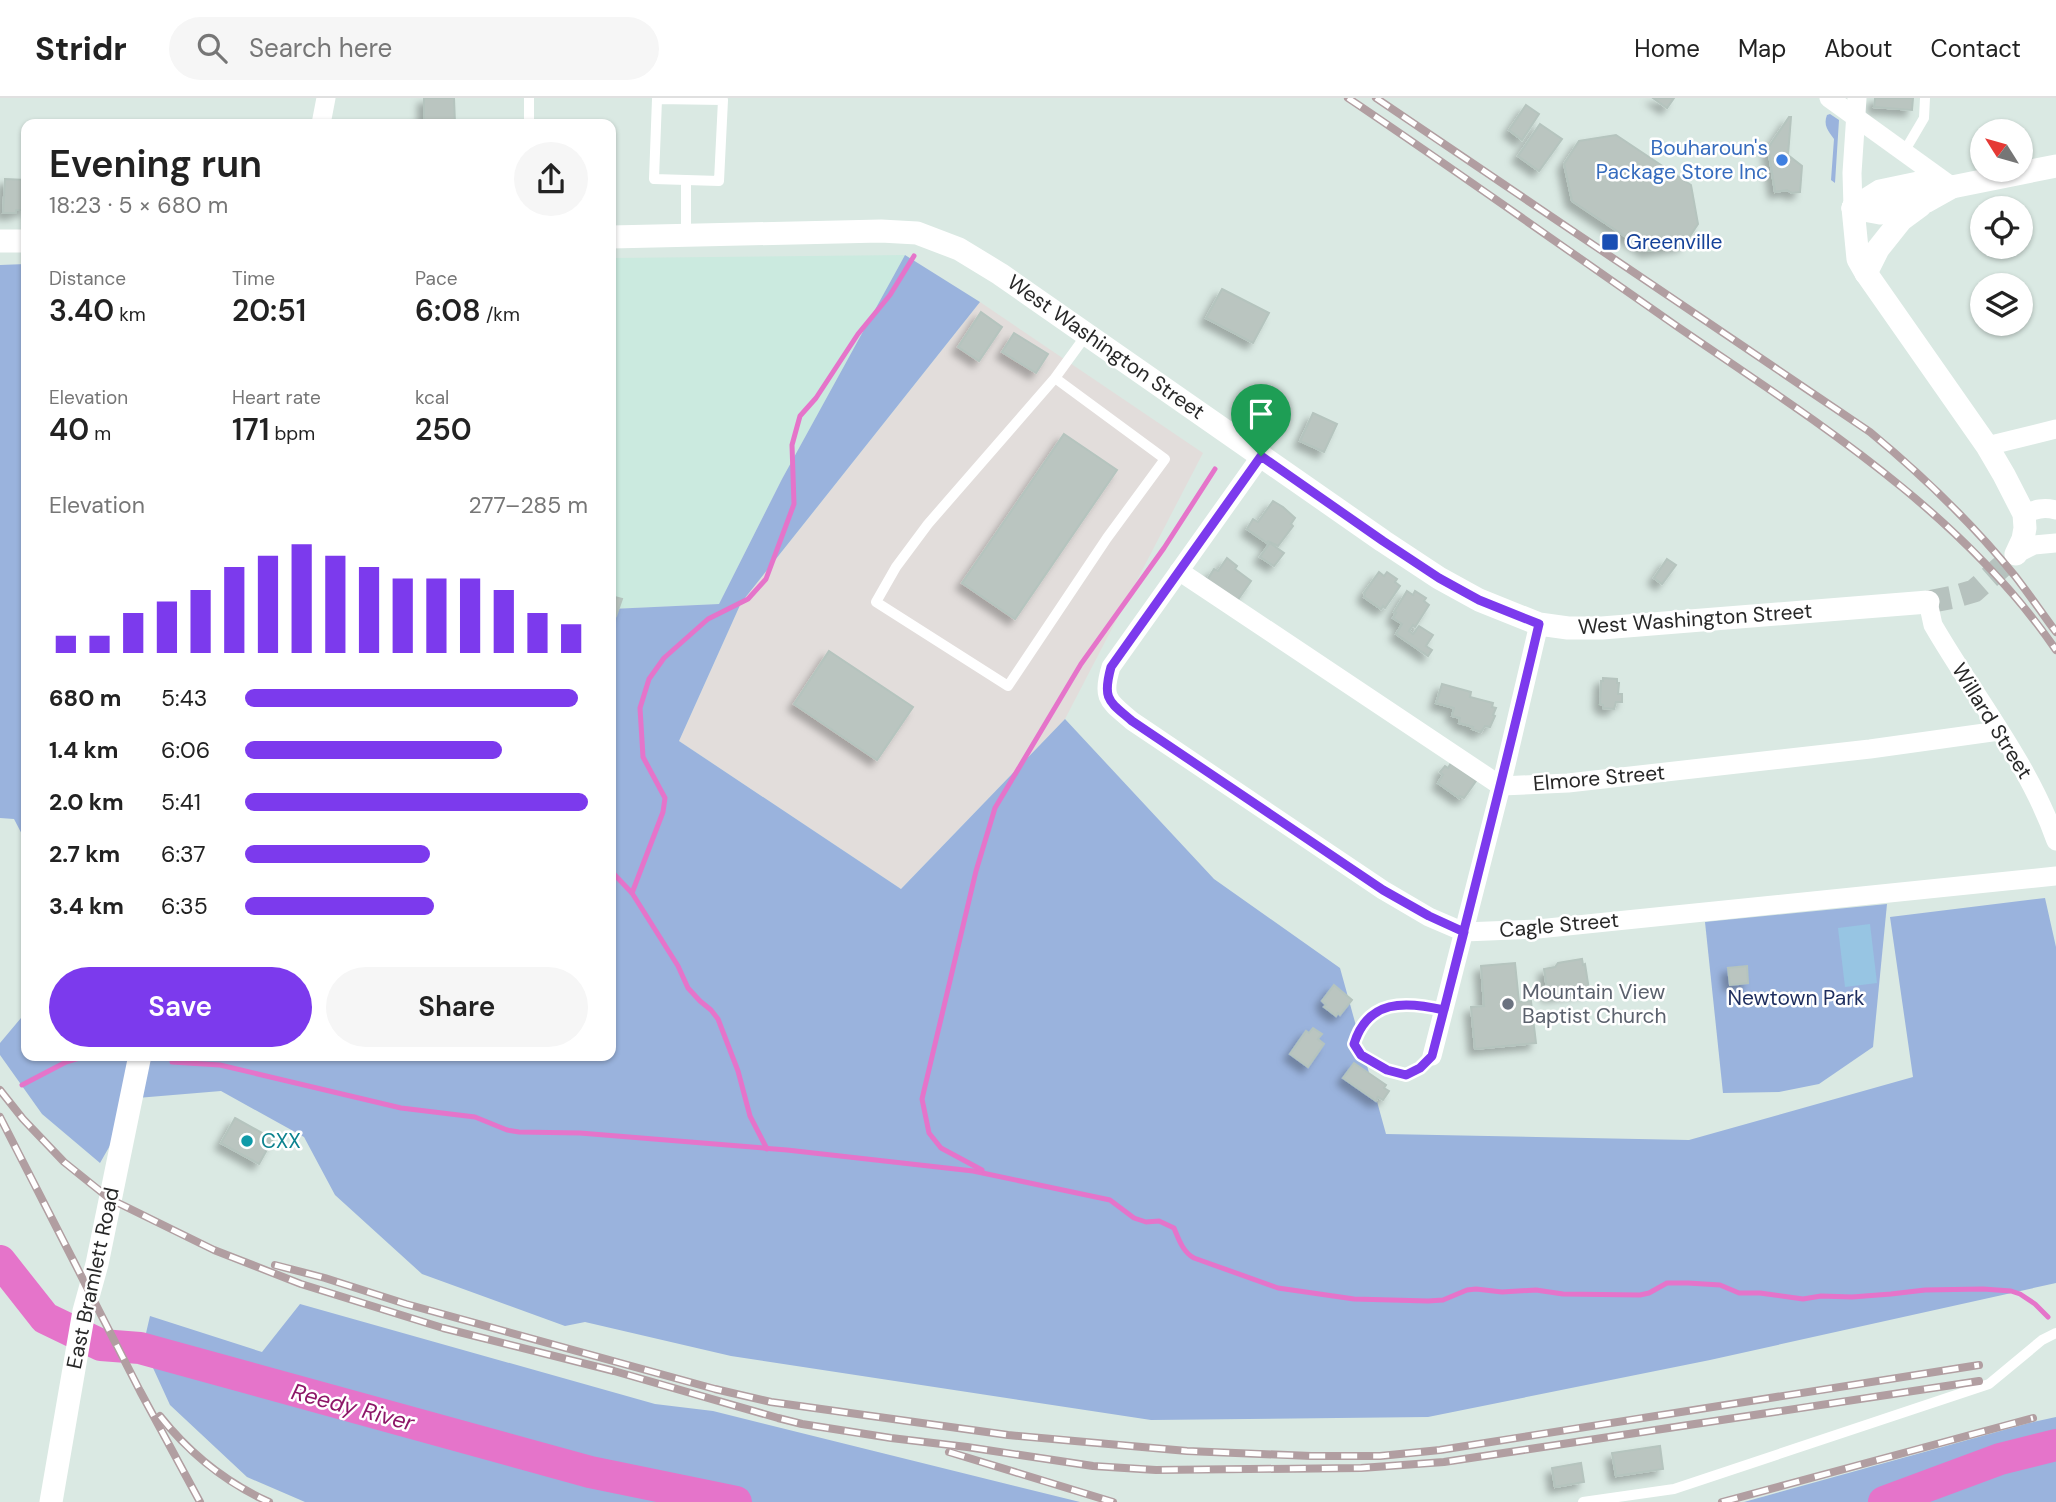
<!DOCTYPE html>
<meta charset="utf-8">
<style>
:root{--surface:#fff;--page:#f6f6f6;--text:#222;--muted:#767676;--line:#e0e0e0;--accent:#7c3aed}
body{margin:0;font-family:"DM Sans",sans-serif;background:var(--page);color:var(--text);height:100vh;display:flex;flex-direction:column;font-size:26px;white-space:nowrap}
*{box-sizing:border-box;margin:0}
p{font-size:23px;color:var(--muted)}
.icon{flex:none;width:38px;height:38px;fill:none;stroke:currentColor;stroke-width:2;stroke-linecap:round;stroke-linejoin:round}
.map{position:relative;flex:1;overflow:hidden}
.details{position:absolute;left:21px;top:21px;width:595px;height:942px;display:flex;flex-direction:column;background:var(--surface);border-radius:14px;box-shadow:0 2px 5px #0004}
.details>*{flex:none}
.needle{width:46px;rotate:307deg}
.tools{position:absolute;left:1970px;top:21px;display:grid;gap:14px}
.tools a{display:grid;place-items:center;width:63px;height:63px;border-radius:50%;background:var(--surface);box-shadow:0 2px 5px #0004;font-size:35px}
.pin{position:absolute;display:grid;place-items:center;width:60px;height:60px;color:#fff;margin:-72px -30px;border-radius:50% 50% 50% 0;rotate:-45deg;box-shadow:0 0 7px #0007}
.pin .icon{rotate:45deg}
.round{display:grid;place-items:center;flex:none;width:74px;height:74px;border-radius:37px;background:var(--page)}
.head{display:flex;align-items:center;justify-content:space-between;height:119px;padding:0 28px}
h1{font-size:38px;font-weight:600;line-height:52px}
.figures{display:grid;grid-template-columns:repeat(3,1fr);gap:10px;height:119px;padding:7px 28px}
.figures div{display:grid;align-content:center}
.figures b{font-size:30px;font-weight:600}
.figures small{font-size:19px;font-weight:400}
.figures p{font-size:19px}
.chart{height:196px;padding:14px 28px}
.chart p{display:flex;justify-content:space-between}
.chart svg{width:100%;height:126px;margin-top:7px;stroke:var(--accent);stroke-width:6}
.cta{display:flex;gap:14px;margin-top:auto;padding:14px 28px}
.cta a{flex:1;height:80px;border-radius:42px;background:var(--accent);color:#fff;font-size:28px;font-weight:600;line-height:80px;text-align:center}
.cta a+a{background:var(--page);color:var(--text)}
ul{padding:0 28px;list-style:none;font-size:23px}
li{display:grid;grid-template-columns:112px 84px 1fr;align-items:center;height:52px}
li i{height:18px;border-radius:9px;background:var(--accent)}
header{display:flex;align-items:center;gap:42px;box-sizing:border-box;height:98px;padding:0 35px;background:var(--surface);border-bottom:2px solid var(--line)}
header strong{font-size:33px}
nav{display:flex;gap:38px;margin-inline-start:auto;font-size:24px}
.search{width:490px;height:63px;background:var(--page);display:flex;align-items:center;gap:18px;box-sizing:border-box;padding:0 24px;border-radius:38px;color:var(--muted);font-size:26px}
.map>svg:first-child{display:block}
.industrial{fill:#e2dddb}
.education{fill:#cbeadf}
.green{fill:#9ab3dd}
.pitch{fill:#97c5e3}
.lines{fill:none;stroke-linecap:round;stroke-linejoin:round}
.stream{stroke:#e574ca;stroke-width:5}
.river{stroke:#e574ca;stroke-width:32}
.building{fill:#bac5c0;stroke:#b5c4be;stroke-width:2;filter:url(#shadow)}
.tertiary-tunnel{stroke:#b6c2be;stroke-width:23;stroke-dasharray:23 11;stroke-linecap:butt}
.service{stroke:#fff;stroke-width:10}
.minor{stroke:#fff;stroke-width:19}
.tertiary{stroke:#fff;stroke-width:23}
.rail-casing{stroke:#b19ea1;stroke-width:8}
.rail{stroke:#fff;stroke-width:5;stroke-dasharray:16;stroke-linecap:butt}
.route-casing{stroke:#fff;stroke-width:14}
.route{stroke:#7c3aed;stroke-width:9}
.shop-dot{fill:#3f7fe0;stroke:#fff;stroke-width:2.5}
.transit-dot{fill:#1a4fb4;stroke:#fff;stroke-width:2.5}
.worship-dot{fill:#6b7280;stroke:#fff;stroke-width:2.5}
.culture-dot{fill:#0f9aa8;stroke:#fff;stroke-width:2.5}
.labels{text-anchor:middle;dominant-baseline:central;stroke-width:5;stroke-linejoin:round;paint-order:stroke}
.shop-label{font-size:21px;fill:#366cbe;stroke:#fff;text-anchor:end}
.transit-label{font-size:21px;fill:#164399;stroke:#fff;text-anchor:start}
.street-label{font-size:21px;fill:#282828;stroke:#fff}
.worship-label{font-size:21px;fill:#5b616d;stroke:#fff;text-anchor:start}
.park-label{font-size:21px;fill:#1e2e5f;stroke:#fff}
.culture-label{font-size:21px;fill:#0d838f;stroke:#fff;text-anchor:start}
.water-label{font-size:23px;font-style:italic;fill:#8d1768;stroke:#fff}
</style>
<header>
<strong>Stridr</strong>
<div class="search"><svg class="icon" aria-label="search" viewBox="0 0 24 24"><circle cx="10" cy="10" r="6"/><path d="M15 15l6 6"/></svg>Search here</div>
<nav><a>Home</a><a>Map</a><a>About</a><a>Contact</a></nav>
</header>
<div class="map">
<svg width="2056" height="1404" viewBox="0 0 2056 1404">
<defs>
<filter id="shadow"><feDropShadow dx="-6" dy="6" stdDeviation="3.5" flood-color="#0004"/></filter>
</defs>
<rect width="100%" height="100%" fill="#dae9e3"/>
<path class="industrial" d="M980,204L1203,355L1065,621L901,791L679,643L741,505Z"/>
<path class="education" d="M905,157L782,381L719,506L611,511V160Z"/>
<g class="green">
<path d="M1830,16L1839,22L1835,85L1831,82L1834,41C1828,33 1823,27 1827,17Z"/>
<path d="M905,157L980,204L741,505L679,643L901,791L1065,621L1214,781L1340,870L1386,1036L1689,1042L1913,979L1890,819L2045,800L2056,849V1185L1710,1262L1428,1319L1151,1322L731,1258L585,1224L565,1228L422,1176L335,1097L304,1039L221,993L137,1000L100,1065L42,1016L0,957V945L26,914V957H611V511L719,506L782,381Z"/>
<path d="M26,166V744L14,721L0,720V167Z"/>
<path d="M1887,806L1873,949L1819,986L1779,994L1723,995L1705,824Z"/>
<path d="M300,1206L655,1306L713,1313L1080,1404H305L247,1379L170,1307L143,1248L150,1218L262,1254Z"/>
<path d="M2056,1319V1404H1744L2029,1325Z"/>
</g>
<path class="pitch" d="M1870,826L1877,885L1845,889L1838,830Z"/>
<g class="lines">
<g class="stream">
<path d="M611,773L632,795L678,868L688,890L700,903L711,912L718,921L738,973L750,1018L767,1051"/>
<path d="M632,795L663,714L665,700L643,659L640,610L649,581L664,560L708,521L748,501L766,481L794,406L792,347L800,318L816,300L858,236L890,197L914,158"/>
<path d="M172,964L220,967L401,1010L475,1019L507,1032L519,1034L580,1035L787,1052L973,1073L1110,1102L1134,1120L1146,1124L1159,1123L1174,1130C1179,1142 1183,1154 1194,1160L1278,1190L1354,1201L1428,1203L1443,1202L1467,1192L1476,1191L1502,1194L1536,1192L1563,1196L1640,1197L1649,1195L1667,1185H1688L1720,1187L1739,1195H1760L1803,1201L1821,1198L1852,1199L1891,1196L1925,1192L1983,1191L2011,1193L2020,1196L2035,1206L2048,1219"/>
<path d="M22,987L66,964L89,957"/>
<path d="M982,1072L941,1050L929,1035L922,1001L976,773L995,710L1081,566L1164,450L1215,371"/>
</g>
<g class="river">
<path d="M0,1163L45,1220L101,1247L140,1250L590,1374L736,1404"/>
<path d="M1884,1404L2000,1361L2056,1347"/>
</g>
</g>
<g class="building">
<path d="M424,0H454L455,26H417V22H424Z"/>
<path d="M1653,0H1674L1667,10Z"/>
<path d="M1875,0H1913L1912,12L1874,9Z"/>
<path d="M1526,7L1539,16L1522,42L1509,32Z"/>
<path d="M1789,19H1791L1788,57L1802,68L1800,94L1792,95L1787,92L1775,94L1768,50Z"/>
<path d="M1540,26L1562,41L1539,73L1518,58Z"/>
<path d="M1616,37L1691,87L1698,126L1684,147L1647,153L1572,103L1564,66L1579,43Z"/>
<path d="M5,81L26,82V112H16V115H3Z"/>
<path d="M1222,191L1269,215L1253,245L1206,220Z"/>
<path d="M981,214L1002,229L979,263L958,249Z"/>
<path d="M1014,235L1048,256L1036,275L1002,254Z"/>
<path d="M1313,315L1337,326L1324,354L1300,343Z"/>
<path d="M1064,336L1117,372L1015,521L962,485Z"/>
<path d="M1273,403L1283,409L1295,420L1291,426L1293,428L1278,448L1268,443L1267,445L1247,431L1253,421L1258,424Z"/>
<path d="M1270,445L1284,455L1274,468L1260,459Z"/>
<path d="M1227,460L1237,468L1235,471L1251,483L1237,503L1207,482L1214,471L1218,473Z"/>
<path d="M1667,461L1676,467L1662,486L1654,480Z"/>
<path d="M1379,474L1384,478L1387,474L1397,481L1395,484L1400,488L1385,510L1383,508L1381,511L1364,499L1365,496L1364,495Z"/>
<path d="M1407,493L1413,497L1415,493L1426,500L1424,503L1429,507L1415,529L1413,527L1409,533L1413,536L1419,528L1433,537L1426,548L1432,552L1428,558L1396,536L1402,526L1393,520L1396,515L1394,514Z"/>
<path d="M611,498L622,501L616,518L611,517Z"/>
<path d="M829,553L913,609L877,662L794,606Z"/>
<path d="M1603,580L1617,581V585H1619L1618,596H1622V604H1616L1614,611L1603,610V607L1600,606L1601,583H1603Z"/>
<path d="M1442,586L1471,594L1470,599L1493,605L1492,609L1496,610L1493,617L1495,618L1490,629L1485,628L1481,634L1472,631L1473,629L1459,625L1460,620L1452,618L1454,610L1436,605Z"/>
<path d="M1451,665L1476,683L1464,700L1460,698L1459,700L1438,685L1443,677L1440,674L1445,668L1448,670Z"/>
<path d="M1582,861L1583,867L1585,866L1589,892L1548,898L1544,871L1555,869L1558,865Z"/>
<path d="M1515,865L1519,904L1531,903L1536,945L1475,951L1471,909L1484,908L1481,868Z"/>
<path d="M1747,868L1748,885L1730,887L1728,870Z"/>
<path d="M1334,887L1352,902L1340,917L1338,915L1336,918L1324,909L1326,907L1322,903Z"/>
<path d="M1313,930L1322,936L1318,941L1324,946L1308,969L1290,956L1306,933L1309,935Z"/>
<path d="M1354,965L1386,987L1384,990L1389,993L1383,1002L1378,999L1376,1003L1343,980Z"/>
<path d="M235,1020L273,1041L259,1066L221,1045Z"/>
<path d="M1660,1348L1663,1371L1616,1378L1612,1355Z"/>
<path d="M1581,1365L1584,1384L1555,1389L1552,1370Z"/>
</g>
<g class="lines">
<path class="tertiary-tunnel" d="M1928,504L1954,499L1974,493L2016,456"/>
<g class="service">
<path d="M529,0V26"/>
<path d="M657,1L723,2L719,83L654,81Z"/>
<path d="M1904,54L1924,20L1925,0"/>
<path d="M686,137V82"/>
<path d="M1055,280L1165,361L1107,440L1008,588L876,504L896,469L928,426L1055,280L1087,236"/>
<path d="M1432,958C1425,966 1416,976 1405,977C1387,977 1363,960 1354,946C1367,901 1405,903 1444,912"/>
<path d="M1583,1404L1674,1391L1989,1286L2042,1242L2056,1235"/>
</g>
<g class="minor">
<path d="M1829,0L1951,88"/>
<path d="M321,26L326,0"/>
<path d="M1853,110L1852,75L1857,0"/>
<path d="M1987,348L2056,331"/>
<path d="M1261,358L1111,569C1101,601 1109,603 1132,623L1383,792L1429,819L1464,834L1538,831L2056,778"/>
<path d="M2024,416C2035,411 2044,409 2056,412"/>
<path d="M2016,456L2034,447L2056,445"/>
<path d="M1179,473L1501,688L1568,685L1870,651L1999,633"/>
<path d="M1928,504L1933,527C1974,598 2029,665 2056,743"/>
<path d="M1432,958L1501,688L1539,526"/>
</g>
<g class="tertiary">
<path d="M1853,110L1858,161L1866,175L1987,348L2004,377L2024,416L2025,430L2023,441L2016,456"/>
<path d="M1853,110L1880,115L1927,103L1952,89L2056,68"/>
<path d="M1853,110L1880,93L1923,84L1952,89"/>
<path d="M611,139L881,133L917,135L959,151L1000,176L1383,443L1439,480L1479,502L1539,526L1568,530H1602L1928,504"/>
<path d="M0,143H26"/>
<path d="M1866,175L1878,151L1901,122L1920,108"/>
<path d="M51,1404L84,1213L97,1166L140,957"/>
</g>
<defs>
<g id="rail">
<path d="M1348,0C1458,74 1566,151 1675,227C1812,321 1961,413 2056,552"/>
<path d="M1376,0L1870,334C1922,377 1972,425 2015,478C2029,496 2042,515 2056,534"/>
<path d="M0,992L23,1021L64,1064L110,1101L214,1152L301,1186L443,1230L614,1273L778,1320L802,1326L891,1340L967,1349L1093,1368L1156,1372L1361,1370L1444,1364L1979,1283"/>
<path d="M0,1019L140,1293L200,1404"/>
<path d="M275,1167L325,1180L406,1206L715,1291L771,1304L1008,1337L1187,1353L1311,1358H1380L1440,1352L1979,1267"/>
<path d="M160,1318C190,1356 225,1384 269,1404"/>
<path d="M949,1354L1113,1404"/>
<path d="M1722,1404L2033,1320"/>
</g>
</defs>
<use href="#rail" class="rail-casing"/>
<use href="#rail" class="rail"/>
</g>
<g class="lines">
<defs>
<path id="route" d="M1261,358L1383,443L1439,480L1479,502L1539,526C1509,655 1476,784 1444,912C1405,903 1368,901 1354,946L1361,957L1387,972L1406,977L1420,970L1432,958L1464,834L1429,818L1383,792L1132,623C1109,603 1102,602 1111,569L1261,358"/>
</defs>
<use href="#route" class="route-casing"/>
<use href="#route" class="route"/>
</g>
<circle class="shop-dot" cx="1782" cy="62" r="7"/>
<rect class="transit-dot" x="1601" y="135" width="18" height="18" rx="3.5"/>
<circle class="worship-dot" cx="1508" cy="906" r="7"/>
<circle class="culture-dot" cx="247" cy="1043" r="7"/>
<g class="labels">
<g class="shop-label">
<text x="1768" y="50">Bouharoun's<tspan x="1768" dy="24">Package Store Inc</tspan></text>
</g>
<g class="transit-label">
<text x="1626" y="144">Greenville</text>
</g>
<g class="street-label">
<text transform="translate(1106 249) rotate(35)">West Washington Street</text>
<text transform="translate(1695 521) rotate(-4)">West Washington Street</text>
<text transform="translate(1992 623) rotate(58)">Willard Street</text>
<text transform="translate(1599 680) rotate(-5)">Elmore Street</text>
<text transform="translate(1559 827) rotate(-5)">Cagle Street</text>
<text transform="translate(93 1180) rotate(-78)">East Bramlett Road</text>
</g>
<g class="worship-label">
<text x="1522" y="894">Mountain View<tspan x="1522" dy="24">Baptist Church</tspan></text>
</g>
<g class="park-label">
<text x="1796" y="900">Newtown Park</text>
</g>
<g class="culture-label">
<text x="261" y="1043">CXX</text>
</g>
<g class="water-label">
<text transform="translate(353 1309) rotate(15)">Reedy River</text>
</g>
</g>
</svg>
<div class="tools">
<a><svg class="needle" viewBox="-14 -14 28 28"><path d="M0-13l5 13h-10z" fill="#e53935"/><path d="M0 13l5-13h-10z" fill="#767676"/></svg></a>
<a><svg class="icon" aria-label="locate" viewBox="0 0 24 24"><circle cx="12" cy="12" r="6"/><path d="M12 2v4M12 18v4M2 12h4M18 12h4"/></svg></a>
<a><svg class="icon" aria-label="layers" viewBox="0 0 24 24"><path d="M12 4l9 5-9 5-9-5zM3 14l9 5 9-5"/></svg></a>
</div>
<div class="pin" style="left:1261px;top:358px;background:#1e9e55"><svg class="icon" aria-label="arrive" viewBox="0 0 24 24"><path d="M6 21V4h12l-3 4 3 4H6"/></svg></div>
<section class="details">
<div class="head"><div><h1>Evening run</h1><p>18:23 · 5 × 680 m</p></div><a class="round"><svg class="icon" aria-label="share" viewBox="0 0 24 24"><path d="M12 15V3M7 8l5-5 5 5M5 13v7h14v-7"/></svg></a></div>
<div class="figures">
<div><p>Distance</p><b>3.40<small> km</small></b></div>
<div><p>Time</p><b>20:51</b></div>
<div><p>Pace</p><b>6:08<small> /km</small></b></div>
</div>
<div class="figures">
<div><p>Elevation</p><b>40<small> m</small></b></div>
<div><p>Heart rate</p><b>171<small> bpm</small></b></div>
<div><p>kcal</p><b>250</b></div>
</div>
<div class="chart"><p><span>Elevation</span>277–285 m</p>
<svg viewBox="0 0 160 44" preserveAspectRatio="none"><path d="M5 44V38M15 44V38M25 44V30M35 44V26M45 44V22M55 44V14M65 44V10M75 44V6M85 44V10M95 44V14M105 44V18M115 44V18M125 44V18M135 44V22M145 44V30M155 44V34"/></svg>
</div>
<ul>
<li><b>680 m</b>5:43<i style="width:97%"></i></li>
<li><b>1.4 km</b>6:06<i style="width:75%"></i></li>
<li><b>2.0 km</b>5:41<i style="width:100%"></i></li>
<li><b>2.7 km</b>6:37<i style="width:54%"></i></li>
<li><b>3.4 km</b>6:35<i style="width:55%"></i></li>
</ul>
<div class="cta"><a>Save</a><a>Share</a></div>
</section>
</div>
